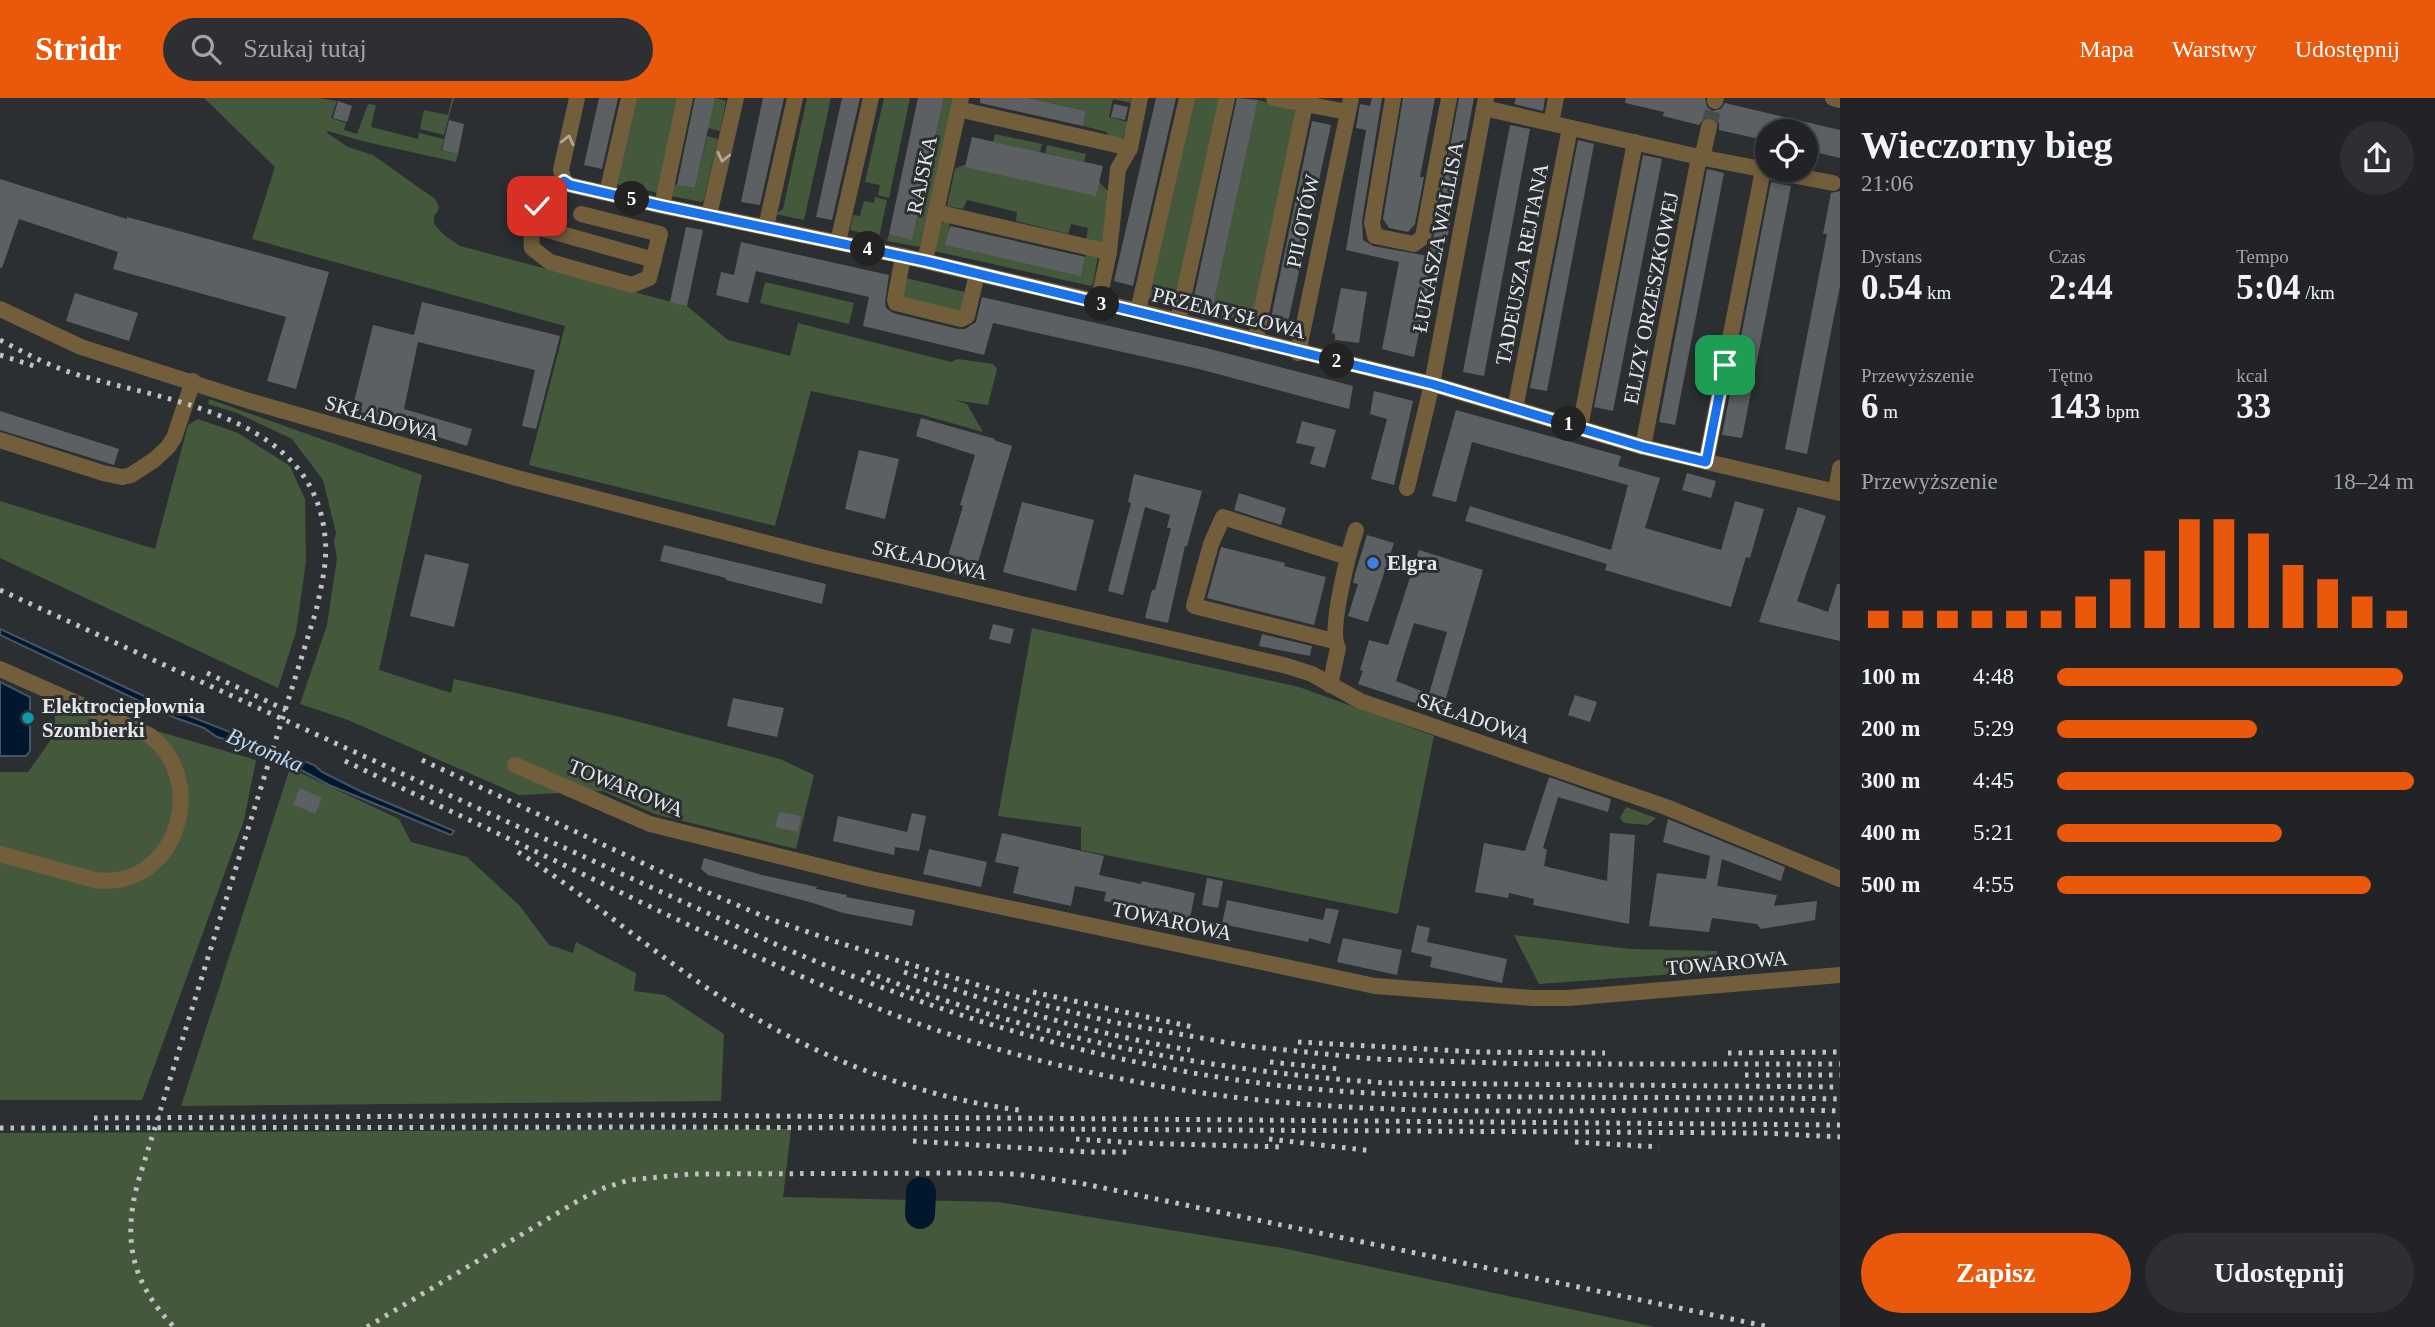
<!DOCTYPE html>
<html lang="pl">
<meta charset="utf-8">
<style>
:root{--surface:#212326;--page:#2d2f32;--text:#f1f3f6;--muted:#a2a4a7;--line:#3e4043;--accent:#ea580c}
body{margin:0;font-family:Georgia,serif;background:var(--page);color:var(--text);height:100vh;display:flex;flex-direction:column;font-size:26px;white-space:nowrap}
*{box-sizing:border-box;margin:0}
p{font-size:23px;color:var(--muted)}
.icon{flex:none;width:38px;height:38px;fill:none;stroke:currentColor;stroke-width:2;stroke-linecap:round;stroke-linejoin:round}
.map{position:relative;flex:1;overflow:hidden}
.details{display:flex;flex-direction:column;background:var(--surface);width:595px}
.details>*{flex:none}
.fabs{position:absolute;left:1755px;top:21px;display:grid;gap:14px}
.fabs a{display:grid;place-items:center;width:63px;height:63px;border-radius:50%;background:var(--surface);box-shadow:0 4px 10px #0003,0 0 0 2px var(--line);font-size:35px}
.pin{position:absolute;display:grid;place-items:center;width:60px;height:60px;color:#fff;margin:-30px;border-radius:14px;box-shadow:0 4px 10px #0006}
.km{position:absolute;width:35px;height:35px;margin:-18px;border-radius:50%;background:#222;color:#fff;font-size:19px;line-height:35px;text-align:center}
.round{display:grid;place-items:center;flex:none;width:74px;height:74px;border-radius:37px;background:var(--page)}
.headline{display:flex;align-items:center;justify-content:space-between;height:119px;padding:0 21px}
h1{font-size:38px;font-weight:800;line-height:52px}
.metrics{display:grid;grid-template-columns:repeat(3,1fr);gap:10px;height:119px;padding:7px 21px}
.metrics div{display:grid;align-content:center}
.metrics b{font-size:35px;font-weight:800}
.metrics small{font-size:19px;font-weight:400}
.metrics p{font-size:19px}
.chart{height:196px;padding:14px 21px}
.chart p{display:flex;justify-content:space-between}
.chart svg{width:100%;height:126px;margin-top:7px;stroke:var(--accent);stroke-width:6}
.cta{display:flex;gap:14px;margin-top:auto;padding:14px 21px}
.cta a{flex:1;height:80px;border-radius:42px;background:var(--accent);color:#fff;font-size:28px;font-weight:800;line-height:80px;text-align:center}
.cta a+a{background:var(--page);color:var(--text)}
ul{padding:0 21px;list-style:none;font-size:23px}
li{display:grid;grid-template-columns:112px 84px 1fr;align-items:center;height:52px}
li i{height:18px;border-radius:9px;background:var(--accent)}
header{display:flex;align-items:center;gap:42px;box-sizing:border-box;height:98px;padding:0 35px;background:var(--accent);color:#fff}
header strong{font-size:33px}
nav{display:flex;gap:38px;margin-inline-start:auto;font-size:24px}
.search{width:490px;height:63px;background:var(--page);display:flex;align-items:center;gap:18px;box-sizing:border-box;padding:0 24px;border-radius:38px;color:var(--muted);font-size:26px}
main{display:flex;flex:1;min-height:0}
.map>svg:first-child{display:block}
.green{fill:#44583b}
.water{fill:#01172d;stroke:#455565;stroke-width:2}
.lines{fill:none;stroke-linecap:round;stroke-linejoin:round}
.river{stroke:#01172d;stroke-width:30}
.building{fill:#5d6063;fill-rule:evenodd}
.minor-tunnel{stroke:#484b4d;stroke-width:16;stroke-dasharray:16 8;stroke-linecap:butt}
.minor{stroke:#725e3a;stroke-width:16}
.rail{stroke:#c0c3c5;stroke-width:5;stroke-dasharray:3.5 7;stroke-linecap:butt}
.oneway{stroke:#b1a99a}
.route-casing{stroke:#fff;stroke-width:14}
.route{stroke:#1a73e8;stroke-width:9}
.shop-dot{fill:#3f7fe0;stroke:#2c2f32;stroke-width:2.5}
.culture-dot{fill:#0f9aa8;stroke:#2c2f32;stroke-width:2.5}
.labels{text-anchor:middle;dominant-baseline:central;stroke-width:6;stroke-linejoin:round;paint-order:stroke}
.street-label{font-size:21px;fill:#e5e7e9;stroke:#2c2f32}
.poi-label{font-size:21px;font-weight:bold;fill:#e5e7e9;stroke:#2c2f32;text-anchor:start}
.water-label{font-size:23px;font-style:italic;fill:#b8d8fa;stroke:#2c2f32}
</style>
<header>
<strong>Stridr</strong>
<div class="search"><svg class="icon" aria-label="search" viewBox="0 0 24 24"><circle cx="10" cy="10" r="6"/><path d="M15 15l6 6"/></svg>Szukaj tutaj</div>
<nav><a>Mapa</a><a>Warstwy</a><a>Udostępnij</a></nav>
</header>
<main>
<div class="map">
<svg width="1840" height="1229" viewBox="0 0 1840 1229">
<rect width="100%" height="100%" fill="#2c2f32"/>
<g class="green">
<path d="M204,0H318L337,3L331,20L346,25L344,32L357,36L368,6L376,7L371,29L418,41L419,35L444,41L441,52L458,56L456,64L362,43L328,33L327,35L348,49L373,57L435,101C439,108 441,111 434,118V126L444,137L460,148L687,208L728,242L790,258L798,225L951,264L958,261L993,266L997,271L988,307L954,302L967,306L983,334L923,317L811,293L775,428L529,367L565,228L252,141L275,69Z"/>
<path d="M452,0H454L444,37L420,31L424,12L448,17Z"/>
<path d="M636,0H680L659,95L616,86Z"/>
<path d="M715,0L726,3L720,33L708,30Z"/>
<path d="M807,0H831L804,122L775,116L783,111Z"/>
<path d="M884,0H910L889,100L878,97L880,87L865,84Z"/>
<path d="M944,0H955L920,149L887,143L889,136L912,141Z"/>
<path d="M1028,0H1133L1131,5L1113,1L1109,19L1128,24L1123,40L1115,43L1108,42L1107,34L1083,28L1086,13Z"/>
<path d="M1192,0H1224L1178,208L1149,201Z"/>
<path d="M1258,2L1296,11L1255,225L1221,217L1224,210L1213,208Z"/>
<path d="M995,36L1042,46L1040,54L993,44Z"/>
<path d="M707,38L718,41L704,101L702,104L671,98L673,86L695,90Z"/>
<path d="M1047,47L1086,56L1084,64L1045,55Z"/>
<path d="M966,66L965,68L1099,84L1112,97L1102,145L1086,141L1088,130L1071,126L1068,136L1016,123L1017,114L967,102L963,111L947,108L955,71Z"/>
<path d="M875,99L887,102L879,139L850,132L853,117L860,118L864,103L874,105Z"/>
<path d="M944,124H950L946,147L1081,177L1086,155L1098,158L1093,186L1091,188L934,153L940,127Z"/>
<path d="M906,180L969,195L964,212L959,215L905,202L901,197Z"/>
<path d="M765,184L854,205L849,226L760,205Z"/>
<path d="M209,301L422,377L379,572L451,595L454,581L616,618L780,661L814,677L796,751L655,716L603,693L519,697L348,622L300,606L327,527L337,460L334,444L336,435L323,382L292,341L237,315L208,306Z"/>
<path d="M198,321L238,335L290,368L305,401L306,464L296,534L278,590L0,460V403L155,451L188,327Z"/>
<path d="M1032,530L1299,589L1434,638L1398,816L1081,752V729L998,718Z"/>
<path d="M55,603L256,662L244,722L142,1002H0V674H28L55,636Z"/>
<path d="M290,670L399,721L411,744L467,759L519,807L549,847L573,855L576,844L636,875L634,893L665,897L724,936L721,1003L181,1008Z"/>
<path d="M1626,709L1656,720L1648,727L1624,725L1620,720Z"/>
<path d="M1514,837L1630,851L1717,853V873L1539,886Z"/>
<path d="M791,1031L783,1099L998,1104L1282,1150L1655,1229H0V1035Z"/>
</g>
<g class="water">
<path d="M0,531L174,612L314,667L322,674L362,694L454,733L451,737L329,687L264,652L217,639L204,630L173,619L0,537Z"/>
<path d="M0,584L30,599V653L26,658H0Z"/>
</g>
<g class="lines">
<path class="river" d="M920,1116L921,1094"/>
</g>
<g class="building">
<path d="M599,0H618L602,71L584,67Z"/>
<path d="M695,0H715L695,90L677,87Z"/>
<path d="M763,0H784L760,107L741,104Z"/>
<path d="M842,0H860L832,122L816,119Z"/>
<path d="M918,0H944L912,142L889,136Z"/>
<path d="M980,0H1028L1086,13L1083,28L980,5Z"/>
<path d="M1156,0H1176L1133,188L1114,183Z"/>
<path d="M1237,0L1258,2L1213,208L1193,203Z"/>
<path d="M1372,0H1382L1362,123L1363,142L1373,148L1428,158L1433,141L1459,0H1474L1441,173L1432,171L1414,259L1382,251L1399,164L1346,152L1366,32L1356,30L1360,6L1370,8Z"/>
<path d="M1403,0H1435L1420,79H1424L1415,126L1408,134L1389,130L1383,121Z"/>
<path d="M1516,0H1545L1543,13L1514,6Z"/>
<path d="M1626,0H1705L1707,9L1712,13L1721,11L1725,5L1840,32V60L1806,52V33H1768V43L1719,32V25L1712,19H1705L1699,27L1663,18L1664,14L1625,5Z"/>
<path d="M338,3L352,8L347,24L333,20Z"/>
<path d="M1114,6L1128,9L1125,22L1111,19Z"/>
<path d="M449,22L464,26L458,56L442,52Z"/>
<path d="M1312,23L1331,27L1288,224L1271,220Z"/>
<path d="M1510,27L1530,31L1484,278L1463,274Z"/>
<path d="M972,39L1103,68L1096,98L965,69Z"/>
<path d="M1578,42L1594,46L1547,293L1530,290Z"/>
<path d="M1643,57L1662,61L1613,313L1594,309Z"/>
<path d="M1707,71L1724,75L1675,327L1659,324Z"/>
<path d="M0,81L127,121V119L329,174L296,291L267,283L286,219L113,171L118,154L19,121L2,170H0Z"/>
<path d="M1771,84L1791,88L1742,340L1722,337Z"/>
<path d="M1840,93V188L1807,356L1785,351L1827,136H1823L1831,95Z"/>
<path d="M950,128L1085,159L1081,178L945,147Z"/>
<path d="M686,129L703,132L687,208L670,204Z"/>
<path d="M741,144L889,177L885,205L886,210L893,215L958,231H965L976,224L982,199L1206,250L1353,288L1349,311L1199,271L993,225L984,257L863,228L869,199L756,173L748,205L716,197L721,174L734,177Z"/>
<path d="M1341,190L1367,194L1359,245L1335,242V236L1332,235Z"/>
<path d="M75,195L138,215L129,243L66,223Z"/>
<path d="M422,204L560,238L536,331L522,328L535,272L418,244L404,311L472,331L467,348L352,312L373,227L414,237Z"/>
<path d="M1374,293L1413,303L1394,387L1371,381L1387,321L1370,316Z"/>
<path d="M1456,312L1621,358L1618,368L1660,380L1645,430L1721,452L1735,403L1764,411L1750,460L1746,459L1731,509L1605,472L1607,466L1465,423L1470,408L1611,452L1628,387L1472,344L1456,404L1432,398Z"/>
<path d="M0,313L119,351L114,367L0,332Z"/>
<path d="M921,320L995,341L994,342L1012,348L977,468L981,469L977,483L955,476L957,468L946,465L963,408L960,407L975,357L916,338Z"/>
<path d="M1302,323L1336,332L1325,370L1310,366L1315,349L1296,345Z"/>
<path d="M859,352L899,361L885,421L845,411Z"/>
<path d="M1687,375L1716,383L1711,400L1682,392Z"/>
<path d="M1134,376L1202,393L1187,448H1185L1168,525L1145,520L1152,492H1155L1171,430H1167L1170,417L1145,409L1123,497L1108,493L1131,405L1128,404Z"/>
<path d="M1239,395L1286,410L1281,427L1234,412Z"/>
<path d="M1022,404L1094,422L1076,493L1003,474Z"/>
<path d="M1798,409L1826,418L1797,503L1828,514L1837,486H1840V543L1759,524Z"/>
<path d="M1367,437L1394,445L1368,524L1348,518L1358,486L1353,485L1355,476Z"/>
<path d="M664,447L826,486L822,506L726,482V480L660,463Z"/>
<path d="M1221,449L1285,465L1284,468L1326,479L1314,527L1207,500Z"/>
<path d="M1419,452L1483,472L1442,614L1358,586L1363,573L1360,572L1369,542L1388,547ZM1414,525L1447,534L1429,596L1396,583Z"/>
<path d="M425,456L469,466L454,529L410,518Z"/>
<path d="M993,526L1014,531L1010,546L989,541Z"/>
<path d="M1262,536L1312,548L1310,558L1259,548Z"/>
<path d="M1575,597L1597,604L1590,624L1568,617Z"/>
<path d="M733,600L784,610L777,639L727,628Z"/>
<path d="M1549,679L1611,701L1608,714L1558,699L1543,750L1547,752L1544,768L1607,783L1610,735L1635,737L1629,826L1533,807L1534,801L1509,795L1508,800L1475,794L1484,745L1525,753Z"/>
<path d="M300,690L322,700L315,716L293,706Z"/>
<path d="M779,714L801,718L798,734L775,729Z"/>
<path d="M912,715L926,718L919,753L895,749L894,757L833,743L838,718L907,734Z"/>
<path d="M1668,721L1785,769L1781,783L1722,761L1717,788L1777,797L1774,808L1817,803L1815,822L1761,831L1757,826L1712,820L1709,834L1649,828L1657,775L1706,781L1710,758L1663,744Z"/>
<path d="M1002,735L1104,758L1099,777L1141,786L1142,783L1195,795L1190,820L1104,803L1106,794L1075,788L1071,808L1013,795L1019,769L995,764Z"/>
<path d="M929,751L987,764L981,789L923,776Z"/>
<path d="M704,760L762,777L817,789L816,791L847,797L846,799L915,812L912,828L843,815L813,805L708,777L701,771Z"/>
<path d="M1207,780L1223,783L1218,810L1202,807Z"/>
<path d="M1227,802L1323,822L1326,810L1339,812L1330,846L1309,840L1308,844L1222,826Z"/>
<path d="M1417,827L1430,830L1427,844L1507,861L1502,885L1430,869L1432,859L1411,854Z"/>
<path d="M1343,840L1402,852L1397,877L1337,864Z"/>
</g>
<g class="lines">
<path class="minor-tunnel" d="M1709,29L1715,3"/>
<g class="minor">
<path d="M1274,0L1347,14"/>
<path d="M1393,0L1372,125L1375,138L1414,146L1423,139L1449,0"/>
<path d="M1833,0L1840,2"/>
<path d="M1715,3L1716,0"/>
<path d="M1484,10L1699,59L1833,85"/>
<path d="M958,11L1130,50"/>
<path d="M1551,25L1556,0"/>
<path d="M1702,60L1709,29"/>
<path d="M564,83L570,87L662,108L903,158L1138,213L1432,286L1643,349L1840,395"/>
<path d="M564,83C540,100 529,120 532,150L550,164L632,187L649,180L660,136L581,116"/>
<path d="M564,83L561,72L577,0"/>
<path d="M607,95L629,0"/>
<path d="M662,108L685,0"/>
<path d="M936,114L1109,154"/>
<path d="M709,117L736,0"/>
<path d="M533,128L654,162"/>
<path d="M766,129L795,0"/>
<path d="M838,144L871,0"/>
<path d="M903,158L895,202L896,205L961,221L967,218L977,176"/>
<path d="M925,163L961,0"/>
<path d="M1098,205L1109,154L1118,71L1130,50L1140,0"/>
<path d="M0,211L81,249L131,265L249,303L517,380L821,459L1287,568L1312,576L1360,603L1666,709L1840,781"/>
<path d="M1138,213L1187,0"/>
<path d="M1178,223L1227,0"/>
<path d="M1255,244L1305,6"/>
<path d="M1298,255L1351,0"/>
<path d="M1515,311L1570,30"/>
<path d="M1580,329L1635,44"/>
<path d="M0,342L103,375L122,379L131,377L154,362L168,349L174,340L193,283"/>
<path d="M1643,349L1699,59"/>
<path d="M1706,364L1763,72"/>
<path d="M1407,390L1432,286L1486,0"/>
<path d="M1836,393L1840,370"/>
<path d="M1334,543L1194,508L1211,446L1223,419L1347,459"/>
<path d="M0,571L149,637C211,683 176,793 95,782L0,756"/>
<path d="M1330,587L1338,550C1328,533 1349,453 1356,432"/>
<path d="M515,667L650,726L871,781L1375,888L1533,900H1568L1840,877"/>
</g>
<g class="rail">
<path d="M0,242C27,256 53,270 82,278C173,304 314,320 325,439C328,463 321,489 316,513L138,1084C122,1143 132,1185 174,1229"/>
<path d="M0,257L37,269"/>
<path d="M0,492L784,850C933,914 1085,961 1245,983C1340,997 1436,998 1531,999C1634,1000 1737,999 1840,1001"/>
<path d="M207,575L286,612"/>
<path d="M422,662L681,783L770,821L843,846L1044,907L1112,924L1246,948L1375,961L1530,966H1840"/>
<path d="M345,663C427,702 510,741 593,781C696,831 800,881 908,922C998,955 1095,978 1189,993C1404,1026 1623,1007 1840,1013"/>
<path d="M518,754C586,797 646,849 713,894C804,954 910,998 1019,1012"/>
<path d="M867,874C1033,940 1209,973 1387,985L1840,989"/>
<path d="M904,874C997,907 1092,936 1190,952"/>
<path d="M1033,894L1197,930"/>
<path d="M1298,944L1478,954L1605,955"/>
<path d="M1728,955L1840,954"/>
<path d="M1270,964L1339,971"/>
<path d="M1745,977H1840"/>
<path d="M94,1020L653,1017L1840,1027"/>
<path d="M0,1030L684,1029L1764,1035L1840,1039"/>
<path d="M1076,1041L1137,1045L1282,1049"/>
<path d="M1269,1041L1373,1053"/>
<path d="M913,1043L1087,1054H1133"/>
<path d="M1575,1044L1659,1049"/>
<path d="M367,1229L581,1101L604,1090L629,1082L691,1076L964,1075L1015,1076L1080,1085L1770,1229"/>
</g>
</g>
<defs><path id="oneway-chevron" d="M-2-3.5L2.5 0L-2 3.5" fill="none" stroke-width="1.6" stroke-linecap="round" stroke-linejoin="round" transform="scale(1.75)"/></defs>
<g class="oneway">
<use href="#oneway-chevron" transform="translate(568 42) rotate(-77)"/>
<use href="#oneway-chevron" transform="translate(723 59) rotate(103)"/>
</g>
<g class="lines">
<defs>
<path id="route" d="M537,108L550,93L564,83L570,87L662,108L925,163L1138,214L1432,286L1643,349L1706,364L1725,267"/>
</defs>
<use href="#route" class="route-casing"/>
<use href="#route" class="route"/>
</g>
<circle class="shop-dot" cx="1373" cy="465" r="7"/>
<circle class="culture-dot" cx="28" cy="620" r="7"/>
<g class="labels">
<g class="street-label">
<text transform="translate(922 77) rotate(-78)">RAJSKA</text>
<text transform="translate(1303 123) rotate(-78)">PILOTÓW</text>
<text transform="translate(1438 139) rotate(-79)">ŁUKASZA WALLISA</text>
<text transform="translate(1522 166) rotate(-79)">TADEUSZA REJTANA</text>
<text transform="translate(1651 200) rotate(-79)">ELIZY ORZESZKOWEJ</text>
<text transform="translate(1229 215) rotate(14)">PRZEMYSŁOWA</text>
<text transform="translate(382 320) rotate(16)">SKŁADOWA</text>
<text transform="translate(930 462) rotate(13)">SKŁADOWA</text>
<text transform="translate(1474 620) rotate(19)">SKŁADOWA</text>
<text transform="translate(626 690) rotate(22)">TOWAROWA</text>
<text transform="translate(1172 823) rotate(12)">TOWAROWA</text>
<text transform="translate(1727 865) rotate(-5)">TOWAROWA</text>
</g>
<g class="poi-label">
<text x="1387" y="465">Elgra</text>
<text x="42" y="608">Elektrociepłownia<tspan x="42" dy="24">Szombierki</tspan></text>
</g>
<g class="water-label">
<text transform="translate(265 652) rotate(23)">Bytomka</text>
</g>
</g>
</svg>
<div class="fabs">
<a><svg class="icon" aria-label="locate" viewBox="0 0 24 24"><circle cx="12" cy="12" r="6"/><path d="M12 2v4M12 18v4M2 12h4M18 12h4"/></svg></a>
</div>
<div class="pin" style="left:1725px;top:267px;background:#1e9e55"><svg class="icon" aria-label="arrive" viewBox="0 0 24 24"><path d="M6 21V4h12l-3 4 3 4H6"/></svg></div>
<div class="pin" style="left:537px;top:108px;background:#d93025"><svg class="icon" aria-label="check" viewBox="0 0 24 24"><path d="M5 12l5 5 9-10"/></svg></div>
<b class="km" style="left:1569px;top:326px">1</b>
<b class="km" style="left:1337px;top:263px">2</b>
<b class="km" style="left:1102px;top:206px">3</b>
<b class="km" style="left:868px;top:151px">4</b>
<b class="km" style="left:632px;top:101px">5</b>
</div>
<section class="details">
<div class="headline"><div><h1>Wieczorny bieg</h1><p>21:06</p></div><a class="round"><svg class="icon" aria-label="share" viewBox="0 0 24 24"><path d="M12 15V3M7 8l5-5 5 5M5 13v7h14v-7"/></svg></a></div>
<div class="metrics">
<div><p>Dystans</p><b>0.54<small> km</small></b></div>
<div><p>Czas</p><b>2:44</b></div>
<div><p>Tempo</p><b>5:04<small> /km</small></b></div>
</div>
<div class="metrics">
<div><p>Przewyższenie</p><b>6<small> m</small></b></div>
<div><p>Tętno</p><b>143<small> bpm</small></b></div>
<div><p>kcal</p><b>33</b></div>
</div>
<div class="chart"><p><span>Przewyższenie</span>18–24 m</p>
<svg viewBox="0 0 160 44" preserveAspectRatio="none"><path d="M5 44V38M15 44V38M25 44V38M35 44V38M45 44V38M55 44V38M65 44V33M75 44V27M85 44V17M95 44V6M105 44V6M115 44V11M125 44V22M135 44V27M145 44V33M155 44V38"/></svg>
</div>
<ul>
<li><b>100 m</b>4:48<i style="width:97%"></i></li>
<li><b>200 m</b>5:29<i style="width:56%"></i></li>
<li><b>300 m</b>4:45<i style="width:100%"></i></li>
<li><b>400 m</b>5:21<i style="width:63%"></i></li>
<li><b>500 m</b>4:55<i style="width:88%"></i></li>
</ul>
<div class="cta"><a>Zapisz</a><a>Udostępnij</a></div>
</section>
</main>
